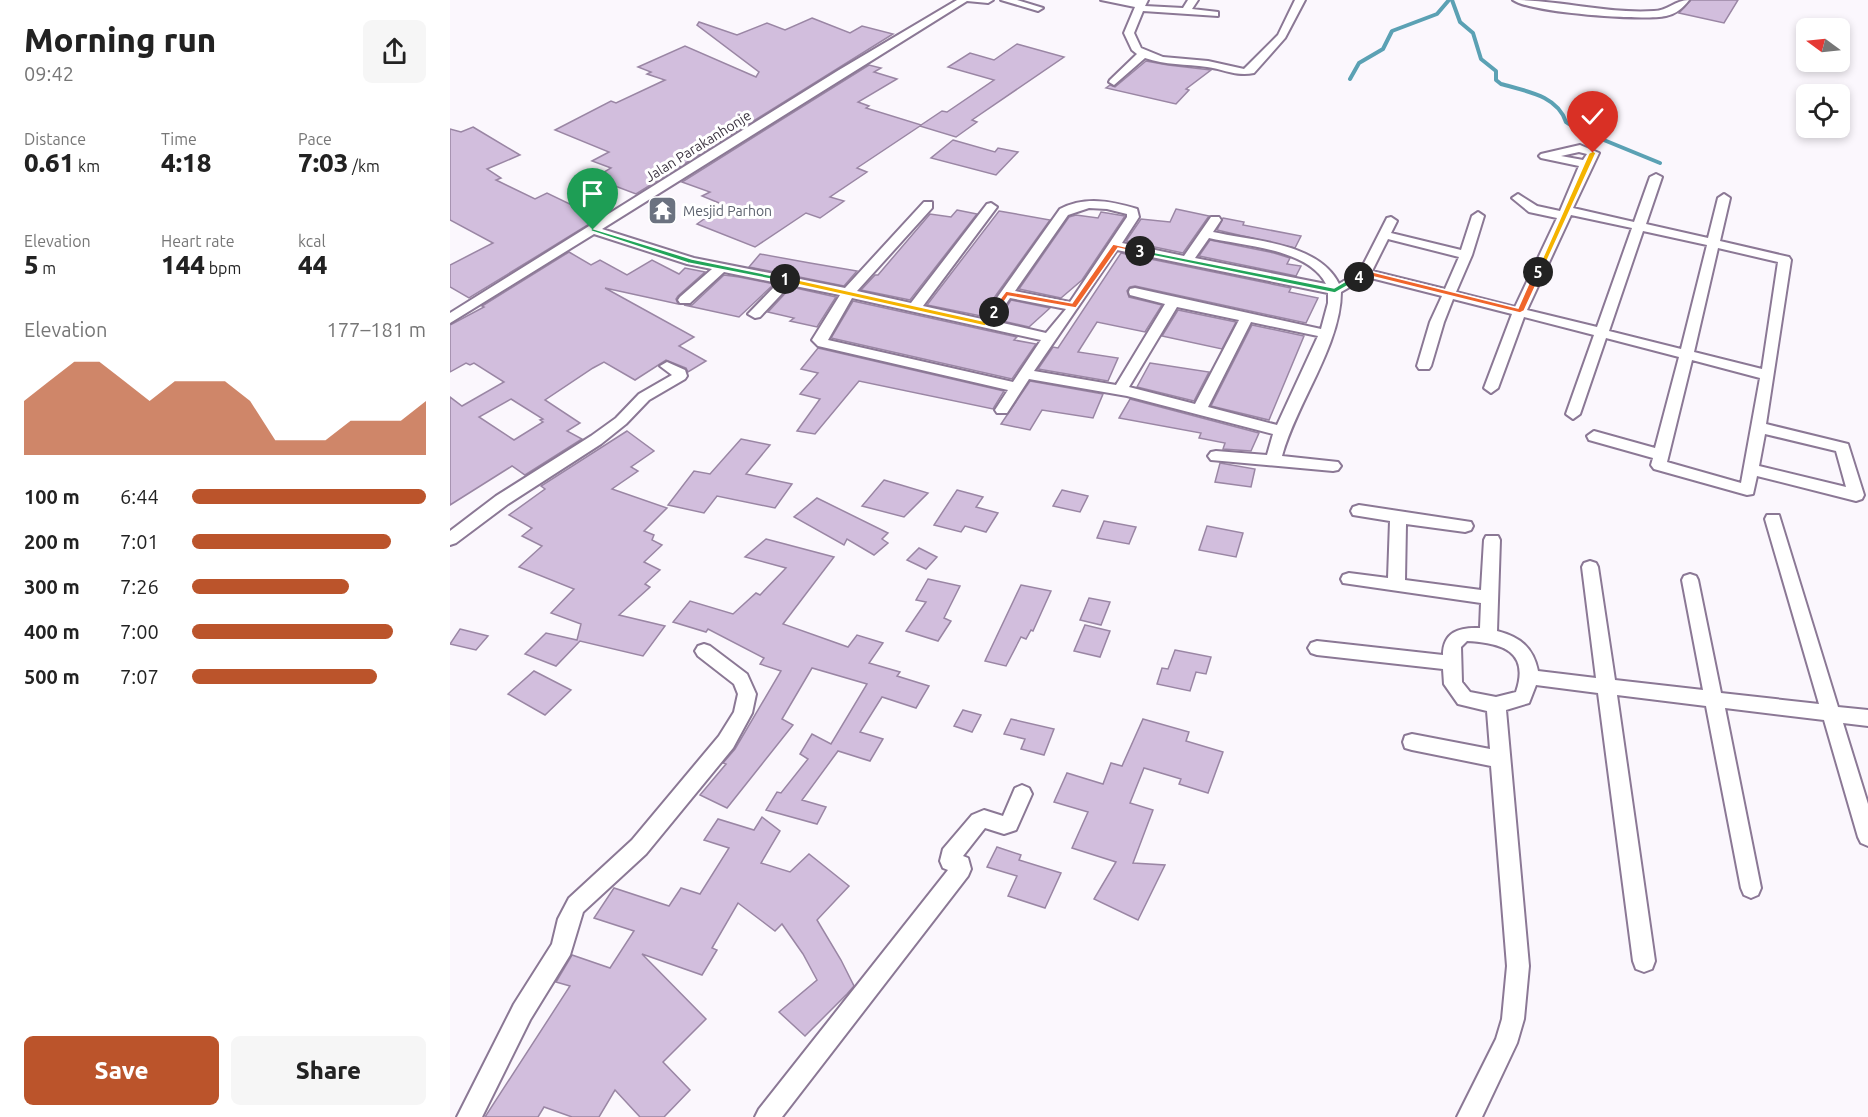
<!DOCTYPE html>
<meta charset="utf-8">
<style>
:root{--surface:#fff;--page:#f6f6f6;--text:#222;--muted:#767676;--accent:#bb542b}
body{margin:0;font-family:Ubuntu,sans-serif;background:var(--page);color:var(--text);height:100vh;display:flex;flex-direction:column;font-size:22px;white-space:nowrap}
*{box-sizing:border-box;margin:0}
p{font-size:20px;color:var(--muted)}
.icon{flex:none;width:33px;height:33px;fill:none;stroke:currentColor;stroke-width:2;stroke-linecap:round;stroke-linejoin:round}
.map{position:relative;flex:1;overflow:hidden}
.panel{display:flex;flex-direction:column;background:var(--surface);width:450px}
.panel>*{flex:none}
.needle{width:39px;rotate:285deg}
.buttons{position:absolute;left:1346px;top:18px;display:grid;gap:12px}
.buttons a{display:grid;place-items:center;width:54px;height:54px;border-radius:9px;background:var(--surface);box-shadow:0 3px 9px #0003;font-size:30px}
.pin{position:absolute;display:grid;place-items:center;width:51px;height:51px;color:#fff;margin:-62px -26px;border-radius:50% 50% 50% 0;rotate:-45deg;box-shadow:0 0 6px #0007}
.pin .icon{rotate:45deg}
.km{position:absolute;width:30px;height:30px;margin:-15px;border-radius:50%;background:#222;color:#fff;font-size:16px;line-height:30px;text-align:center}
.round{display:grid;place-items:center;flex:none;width:63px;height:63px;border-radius:9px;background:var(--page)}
.overview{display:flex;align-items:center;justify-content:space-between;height:102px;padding:0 24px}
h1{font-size:33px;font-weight:800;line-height:45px}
.metrics{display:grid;grid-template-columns:repeat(3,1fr);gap:9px;height:102px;padding:6px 24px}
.metrics div{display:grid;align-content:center}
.metrics b{font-size:26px;font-weight:800}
.metrics small{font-size:16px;font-weight:400}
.metrics p{font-size:16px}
.chart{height:168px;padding:12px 24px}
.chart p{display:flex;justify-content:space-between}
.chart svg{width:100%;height:108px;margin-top:6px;fill:var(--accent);opacity:.7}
.cta{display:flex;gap:12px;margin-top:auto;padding:12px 24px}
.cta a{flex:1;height:69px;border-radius:9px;background:var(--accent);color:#fff;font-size:24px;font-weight:800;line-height:69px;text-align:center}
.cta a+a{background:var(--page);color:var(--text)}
ul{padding:0 24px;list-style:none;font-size:20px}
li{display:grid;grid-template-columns:96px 72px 1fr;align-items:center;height:45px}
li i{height:15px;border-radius:8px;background:var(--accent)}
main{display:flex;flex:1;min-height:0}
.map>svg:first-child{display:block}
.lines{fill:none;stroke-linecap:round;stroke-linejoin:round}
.stream{stroke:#5ba1b4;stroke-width:4}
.building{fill:#d2bedd;stroke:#9a86a4;stroke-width:1.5;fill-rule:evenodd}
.minor-casing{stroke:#8b7895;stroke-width:4}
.minor{fill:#fff;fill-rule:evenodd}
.split-1{fill:#22a559;stroke:#fff;stroke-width:1.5}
.split-2{fill:#f5b400;stroke:#fff;stroke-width:1.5}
.split-3{fill:#f0652b;stroke:#fff;stroke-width:1.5}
.split-4{fill:#22a559;stroke:#fff;stroke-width:1.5}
.split-5{fill:#f0652b;stroke:#fff;stroke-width:1.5}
.split-6{fill:#f5b400;stroke:#fff;stroke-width:1.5}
.labels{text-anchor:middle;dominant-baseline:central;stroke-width:6;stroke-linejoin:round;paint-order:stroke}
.far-street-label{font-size:14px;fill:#3e3643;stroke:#fff}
.far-worship-label{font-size:14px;fill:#5b616d;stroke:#fff;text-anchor:start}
</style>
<main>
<section class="panel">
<div class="overview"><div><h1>Morning run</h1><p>09:42</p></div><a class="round"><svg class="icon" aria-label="share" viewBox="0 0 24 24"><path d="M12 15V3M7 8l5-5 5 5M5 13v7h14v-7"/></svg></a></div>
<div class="metrics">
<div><p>Distance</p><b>0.61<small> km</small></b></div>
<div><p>Time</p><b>4:18</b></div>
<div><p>Pace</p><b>7:03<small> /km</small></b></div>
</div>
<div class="metrics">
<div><p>Elevation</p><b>5<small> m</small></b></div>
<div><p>Heart rate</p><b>144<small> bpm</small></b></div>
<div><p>kcal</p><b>44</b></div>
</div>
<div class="chart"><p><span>Elevation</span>177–181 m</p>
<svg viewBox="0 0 160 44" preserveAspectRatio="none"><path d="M0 44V22L10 14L20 6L30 6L40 14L50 22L60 14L70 14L80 14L90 22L100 38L110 38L120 38L130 30L140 30L150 30L160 22V44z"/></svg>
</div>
<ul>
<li><b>100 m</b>6:44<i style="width:100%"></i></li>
<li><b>200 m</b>7:01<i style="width:85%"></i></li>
<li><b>300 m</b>7:26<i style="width:67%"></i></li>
<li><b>400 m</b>7:00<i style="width:86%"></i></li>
<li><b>500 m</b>7:07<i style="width:79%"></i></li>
</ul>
<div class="cta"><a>Save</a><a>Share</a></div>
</section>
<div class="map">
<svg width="1418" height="1117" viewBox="0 0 1418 1117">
<rect width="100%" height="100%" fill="#fbf7fd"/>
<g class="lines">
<g class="stream">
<path d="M1002,0L1010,22L1023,33L1031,59L1046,71V80L1051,84C1075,91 1107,95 1116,122L1127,129L1210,163"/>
<path d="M900,79L909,63L933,49L942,31L987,14L999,0"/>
</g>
</g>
<g class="building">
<path d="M1241,0H1288L1274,23L1229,13Z"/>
<path d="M362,18L400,33L412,26L443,34L186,194L144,178L161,168L142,161L159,152L105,130L161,101L166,103L215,80L197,74L201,72L188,67L235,46L306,77L309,72L247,25L249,22L287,35L317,23L335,30Z"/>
<path d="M567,44L614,57L522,120L527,122L506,137L470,126L407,168L417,172L380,197L394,201L370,218L356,213L305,247L247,224L274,205L252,196L260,192L232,182L419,65L431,68L424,72L447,79L408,102L419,106L416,108L471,125L492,111L497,112L544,80L498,67L520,53L544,60Z"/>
<path d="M696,61L718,65L761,70L736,89L739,90L726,104L656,88L660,85L665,87Z"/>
<path d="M23,127L70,155L37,169L51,178L46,180L85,199L97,193L149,218L19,298L0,287V265L43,243L0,220V129L11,132Z"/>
<path d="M503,140L545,152L548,148L568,152L546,175L481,158Z"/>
<path d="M726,209L759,216L733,253L676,241L691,219L720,222Z"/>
<path d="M507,210L527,214L460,300L411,290L425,275H428L480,214L501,217Z"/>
<path d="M549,211L600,220L531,316L477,305Z"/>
<path d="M651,212L675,216L632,280L611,298L569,289L619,217L626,215L648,218Z"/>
<path d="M773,218L794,222L793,225L851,236L845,248L767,230Z"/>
<path d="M760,240L824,253L840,258L837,264L851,266L846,276L749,256Z"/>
<path d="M119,252L141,265L150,260L177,275L202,260L229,274L235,268L255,272L228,296L226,299L228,304L155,288L244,337L229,346L256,361L238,372L236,368L216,360L185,380L154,362L143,368L95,400L130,423L117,431L132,439L75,475L62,466L0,505V397L12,406L54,382L24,363L20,365L16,363L0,372V325L34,307L32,306ZM61,399L93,419L90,420L93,422L64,440L29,417Z"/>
<path d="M671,253L841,288L839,292L868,298L856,323L685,286L680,287L677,291L679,297L712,305L695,332L647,322L628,352L668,358L658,381L588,369L603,347L608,348Z"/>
<path d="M310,254L360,263L407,271L394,286L299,267Z"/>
<path d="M274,275L289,277L324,284L289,317L234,305H242Z"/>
<path d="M341,287L386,297L367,327L340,321L344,318L318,312Z"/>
<path d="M561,300L600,308L579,327L548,320Z"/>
<path d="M403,301L567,337L564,340L586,344L562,379L381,338Z"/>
<path d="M728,310L786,322L772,349L712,336Z"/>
<path d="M802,325L854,336L819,420L761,406Z"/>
<path d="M368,348L554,391L543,409L409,381L365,434L347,431L370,399L350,394L368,373L351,369Z"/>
<path d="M700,363L759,372L744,401L687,387Z"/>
<path d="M580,381L653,394L643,418L592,410L580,430L551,424Z"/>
<path d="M680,399L809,433L801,451L773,449L775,443L749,438L751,433L669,418Z"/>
<path d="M177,431L204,451L181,467L188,471L162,489L217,508L194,531L204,535L202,540L212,545L194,562L210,570L195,584L200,587L169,615L215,626L193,656L130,641L106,666L75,654L96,633L127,640L131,624L101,613L124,589L69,567L92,546L72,536L82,528L59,515L95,489L91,486Z"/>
<path d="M291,439L320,445L296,474L342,484L325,508L267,496L254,513L218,505L244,471L260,474Z"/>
<path d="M770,463L805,469L801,487L765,482Z"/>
<path d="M434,480L451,485L478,493L454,517L412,506Z"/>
<path d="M507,490L533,497L526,507L548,513L536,532L515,526L511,532L484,525Z"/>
<path d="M612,490L638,496L630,512L603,506Z"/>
<path d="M367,498L438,533L432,539L438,543L424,555L397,539L394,545L344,517Z"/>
<path d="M654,521L686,527L679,544L647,538Z"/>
<path d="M757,526L793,533L786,557L749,550Z"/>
<path d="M316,539L384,557L333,624L398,647L407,635L433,643L419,663L450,672L447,676L479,686L466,708L432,697L410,732L433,739L420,761L388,751L352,800L376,807L367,824L316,810L327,792L331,793L358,759L350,754L362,734L381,744L417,684L362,668L332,719L343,725L277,808L250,795L276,764L273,763L285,749L331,671L310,664L314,658L258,629L256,632L223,622L240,601L283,614L306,593L310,595L336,568L295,557Z"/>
<path d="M469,548L487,557L476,569L457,560Z"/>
<path d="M478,579L510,586L494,618L501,621L488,641L456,631L476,602L466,600Z"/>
<path d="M571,585L601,591L583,631L581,630L576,639L571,637L556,666L535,661Z"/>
<path d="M639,598L660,602L651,625L630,620Z"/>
<path d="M635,625L660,631L650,657L624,651Z"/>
<path d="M10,629L38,636L26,650L0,644Z"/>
<path d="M725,650L761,657L756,674L746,672L740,691L707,684L712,668L718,669Z"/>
<path d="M84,671L121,690L95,715L58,694Z"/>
<path d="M513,710L531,715L522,732L504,726Z"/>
<path d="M561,719L604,729L594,755L571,749L575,739L554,734Z"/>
<path d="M693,719L739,732L736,741L773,752L758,793L729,784L731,779L694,768L680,803L703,810L683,863L715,865L688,920L644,899L666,862L622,848L638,812L604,802L617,773L653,784L661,763L672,766Z"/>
<path d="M312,817L330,831L311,863L340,872L359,854L399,886L367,920L391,960L404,986L397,994L355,1036L329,1012L367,980L353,954L332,924L325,931L288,903L262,948L267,950L252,975L192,954L256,1019L213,1062L240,1090L214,1117H190L165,1090L149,1117H122L94,1107L88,1117H35L120,986L106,982L122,955L160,968L184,931L144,918L164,888L219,906L231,888L250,894L279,848L254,840L268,819L304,830Z"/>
<path d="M547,847L571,855L569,860L611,873L595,908L558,896L567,876L537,867Z"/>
</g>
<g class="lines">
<defs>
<g id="minor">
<path d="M507,0H543L538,3L517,1L152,229L244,258L395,288L474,202H482V208L407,291L461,303L537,204L541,203L547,207L473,306L532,319L610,209C635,196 661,201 687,209L689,217L672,243L734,256L761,217H769L771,220L763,232C804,241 869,243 889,284L910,271L937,218L941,217L947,221L941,233L1011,250L1022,216L1028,212L1034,216L1022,255L1006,292L1065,307L1107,218L1079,212L1062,198L1068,194L1087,206L1110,211L1129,166L1091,158L1089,156L1091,154L1130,145L1149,153L1123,208L1184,222L1200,177L1206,174L1212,177L1196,224L1258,238L1268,198L1274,194L1280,198L1270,241L1339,257L1341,260L1316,424L1398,444L1414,495L1412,499L1406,501L1307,476L1303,494L1297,495L1204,469L1201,465L1203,458L1139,440L1137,436L1144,431L1205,448L1229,357L1156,338L1130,414L1123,419L1116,414L1144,335L1074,317L1048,388L1041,393L1034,388L1062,314L1003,299L994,322L981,366L979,369H969L967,366L980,322L992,296L917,277L891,292C891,345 846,404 832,456L888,462L891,466L888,470L883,471L761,460L758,456L761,452L766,451L817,455L823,434L677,396L579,379L557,413H547L545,410L558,390L368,346L362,340L390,295L340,285L310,317L305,318L298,314L328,283L274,272L240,303H230L228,300L230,297L262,269L237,264L144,234L0,323V313L389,70ZM1129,152L1137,154L1133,160L1111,156ZM639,208L657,209L677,214V217L620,302L565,291L618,215ZM1121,215L1182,228L1147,327L1077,310ZM1193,231L1257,245L1231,349L1159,331ZM759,238C794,246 859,249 876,284L745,258ZM938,239L1009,257L995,289L922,271ZM1268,248L1328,262L1312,369L1244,352ZM667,250L878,293V303L871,329L685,288L680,289L679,292L680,295L715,304L666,385L584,371ZM402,298L591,340L563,382L378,340ZM560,298L616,309L596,333L544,321ZM727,307L789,320L745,404L679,387ZM801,322L868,336L827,425L758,407ZM1242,360L1310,378L1291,483L1217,462ZM1315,434L1386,451L1396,487L1309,466Z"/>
<path d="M551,0H567L593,8L588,11Z"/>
<path d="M651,0H698L695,6L733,8L738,0H748L742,9L768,12V16L693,11L684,33L691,48L713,57L758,61L794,69L828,35L845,0H855L835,38L804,73C787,77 773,69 757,67C736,64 715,65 695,58L664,85L659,82L660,80L687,54L682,50L674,33L685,7Z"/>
<path d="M1063,0C1110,0 1157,14 1204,11C1218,11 1225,0 1239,0C1233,8 1226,14 1216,16C1192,21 1082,13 1063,0Z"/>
<path d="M217,362L235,370L237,376L235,379L199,400L176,424L151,444L58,504L6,543L0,545V531L46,496L141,436L166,418L189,394L222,375L210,366Z"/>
<path d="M909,505L1021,522L1023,526L1021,530L1015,532L956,524L955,580L1031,590L1034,540L1036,536H1048L1050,540L1047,631C1070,637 1083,647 1088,671L1146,678L1132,567L1134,563L1140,561L1146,563L1148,567L1165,680L1253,690L1232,580L1234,576L1240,574L1246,576L1248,580L1271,693L1369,704L1315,519L1317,515H1329L1388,707L1418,710V726L1393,723L1418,804V846L1411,843L1408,837L1374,720L1275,708L1311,888L1308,895L1301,898L1294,895L1291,888L1256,706L1167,695L1205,961L1202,969L1194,972L1186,969L1183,961L1148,693L1086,685L1079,703L1056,710L1079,966L1074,1019L1067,1043L1032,1117H1007L1046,1039L1052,1019L1057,966L1041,766L962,750L955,748L953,742L955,736L962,734L1040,749L1037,711L1008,704L994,684L993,669L867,655L861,653L858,648L861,643L867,641L993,655C993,632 1009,627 1030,628L1031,603L893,583L891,579L893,575L899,573L938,578L940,521L903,515L901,511L903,507ZM1017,641C1052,643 1080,651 1066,692L1046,697L1020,692L1012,682L1011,647Z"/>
<path d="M254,644L260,646L297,674L306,694L302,713L283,748L196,854L133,912L120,955L80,1020L32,1117H7L64,1004L102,944L108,919L119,898L182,840L269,736L284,712L288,694L284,684L248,656L245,651L248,646Z"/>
<path d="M572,785L579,788L582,794L566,830L554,834L535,828L513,856L518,858L521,869L518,876L332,1117H305L309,1109L498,870L493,868L490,861L493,849L522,815L534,810L553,816L565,788Z"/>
</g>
</defs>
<use href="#minor" class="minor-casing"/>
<use href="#minor" class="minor"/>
</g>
<path class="split-1" d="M141,228L242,259L339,279L335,282L238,263L141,231Z"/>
<path class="split-2" d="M335,277L533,321L541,310L548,312L535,326L332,281L331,279Z"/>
<path class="split-3" d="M663,244L693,251L690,253L668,248L626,308L558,296L547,313L540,312L556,291L622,303Z"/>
<path class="split-4" d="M687,249L884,288L906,275L913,277L885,293L690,253Z"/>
<path class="split-5" d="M1088,269L1092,272L1074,311L1070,313L916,275L909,279L905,277L915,270L1068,308L1084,272Z"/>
<path class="split-6" d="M1143,151L1146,153L1092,272L1086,273L1139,153Z"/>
<defs>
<symbol id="temple-square" viewBox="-11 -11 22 22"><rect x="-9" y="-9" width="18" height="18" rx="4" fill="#6b7280" stroke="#fff"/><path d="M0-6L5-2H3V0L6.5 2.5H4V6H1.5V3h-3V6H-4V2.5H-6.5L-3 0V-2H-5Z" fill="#fff"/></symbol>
</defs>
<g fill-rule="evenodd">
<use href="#temple-square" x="196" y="194" width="33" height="33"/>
</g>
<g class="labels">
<g class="far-street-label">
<text transform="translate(248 146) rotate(-32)">Jalan Parakanhonje</text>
</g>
<g class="far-worship-label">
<text x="233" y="211">Mesjid Parhon</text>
</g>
</g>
</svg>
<div class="buttons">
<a><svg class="needle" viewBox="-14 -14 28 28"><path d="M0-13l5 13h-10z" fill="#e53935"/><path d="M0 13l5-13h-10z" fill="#767676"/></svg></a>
<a><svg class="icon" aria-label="locate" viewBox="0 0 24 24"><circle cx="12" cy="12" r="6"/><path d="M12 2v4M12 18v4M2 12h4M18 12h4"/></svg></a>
</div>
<div class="pin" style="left:143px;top:230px;background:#1e9e55"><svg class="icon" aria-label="arrive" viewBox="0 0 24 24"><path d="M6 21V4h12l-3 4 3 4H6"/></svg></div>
<div class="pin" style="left:1143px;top:153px;background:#d93025"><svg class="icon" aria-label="check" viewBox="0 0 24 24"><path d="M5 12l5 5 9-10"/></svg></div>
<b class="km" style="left:335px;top:279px">1</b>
<b class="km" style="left:544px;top:312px">2</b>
<b class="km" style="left:690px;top:251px">3</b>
<b class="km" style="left:909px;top:277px">4</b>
<b class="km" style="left:1088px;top:272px">5</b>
</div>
</main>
